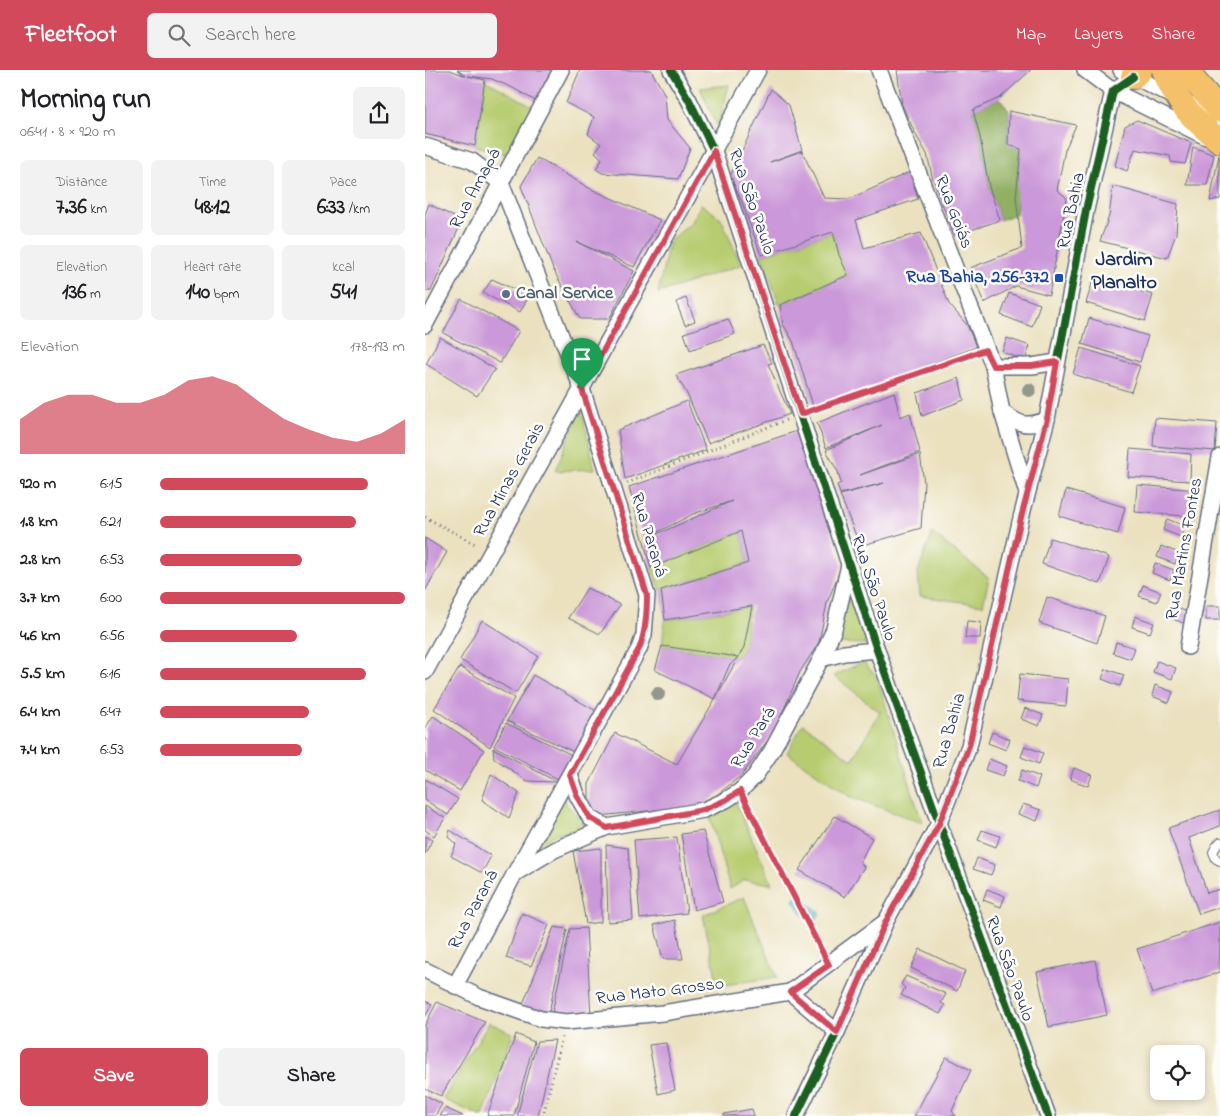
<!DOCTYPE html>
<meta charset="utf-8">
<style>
:root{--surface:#fff;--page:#f2f2f2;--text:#202124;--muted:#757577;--accent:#d1495b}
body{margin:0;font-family:"Indie Flower",sans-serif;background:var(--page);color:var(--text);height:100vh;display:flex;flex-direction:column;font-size:19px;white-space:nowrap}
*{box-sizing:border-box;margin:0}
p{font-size:16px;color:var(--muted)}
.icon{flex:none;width:28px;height:28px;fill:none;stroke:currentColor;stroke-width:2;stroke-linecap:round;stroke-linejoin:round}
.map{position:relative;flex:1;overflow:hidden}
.details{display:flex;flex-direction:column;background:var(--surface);width:425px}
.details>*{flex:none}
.fabs{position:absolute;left:725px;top:975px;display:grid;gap:10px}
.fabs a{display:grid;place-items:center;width:55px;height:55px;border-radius:8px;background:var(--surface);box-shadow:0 2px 8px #0003;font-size:25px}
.pin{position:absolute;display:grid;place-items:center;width:42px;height:42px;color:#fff;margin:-51px -21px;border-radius:50% 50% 50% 0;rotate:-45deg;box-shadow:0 0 5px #0007}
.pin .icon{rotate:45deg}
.round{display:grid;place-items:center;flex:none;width:52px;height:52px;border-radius:8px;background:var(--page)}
.headline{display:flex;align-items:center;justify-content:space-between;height:85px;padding:0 20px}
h1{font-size:28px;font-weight:800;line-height:38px}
.metrics{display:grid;grid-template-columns:repeat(3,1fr);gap:8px;height:85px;padding:5px 20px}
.metrics div{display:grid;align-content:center;border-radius:8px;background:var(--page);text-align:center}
.metrics b{font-size:21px;font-weight:800}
.metrics small{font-size:14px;font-weight:400}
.metrics p{font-size:14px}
.chart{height:140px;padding:10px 20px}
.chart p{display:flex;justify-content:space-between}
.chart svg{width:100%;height:90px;margin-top:5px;fill:var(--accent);opacity:.7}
.primary-button{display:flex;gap:10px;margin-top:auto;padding:10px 20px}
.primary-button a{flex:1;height:58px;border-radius:8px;background:var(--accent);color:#fff;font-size:20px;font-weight:800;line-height:58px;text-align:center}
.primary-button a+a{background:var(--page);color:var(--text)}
ul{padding:0 20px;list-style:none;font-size:16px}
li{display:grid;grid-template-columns:80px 60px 1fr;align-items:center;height:38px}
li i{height:12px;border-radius:6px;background:var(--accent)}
header{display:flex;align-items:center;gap:30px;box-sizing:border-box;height:70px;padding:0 25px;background:var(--accent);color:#fff}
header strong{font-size:24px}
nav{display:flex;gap:28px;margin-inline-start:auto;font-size:18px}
.search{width:350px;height:45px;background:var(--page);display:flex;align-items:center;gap:12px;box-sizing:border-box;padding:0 18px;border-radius:8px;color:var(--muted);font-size:19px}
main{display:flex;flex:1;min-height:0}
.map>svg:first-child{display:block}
.green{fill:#b7cc70;stroke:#697e67}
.forest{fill:#91b062;stroke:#567060}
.water{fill:#55c3cb;stroke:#387994}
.building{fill:#cb98d9;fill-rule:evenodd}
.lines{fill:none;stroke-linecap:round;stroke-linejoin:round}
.service-casing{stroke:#646d80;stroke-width:10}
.minor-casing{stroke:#646d80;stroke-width:18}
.primary-casing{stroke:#646d80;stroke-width:26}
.path{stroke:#646d80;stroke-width:3;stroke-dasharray:1 4;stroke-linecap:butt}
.service{stroke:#fff;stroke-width:8}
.minor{stroke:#fff;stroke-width:15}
.primary{stroke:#f4c16a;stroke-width:24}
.cycleway-casing{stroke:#fdfcf7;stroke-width:11}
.cycleway{stroke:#1b5e20;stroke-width:8}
.tree{fill:#92998c}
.route-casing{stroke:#fff;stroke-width:10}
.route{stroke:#d1495b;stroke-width:6}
.transit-dot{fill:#1a4fb4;stroke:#fdfcf7;stroke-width:2}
.service-dot{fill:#5c6f8a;stroke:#fdfcf7;stroke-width:2}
.labels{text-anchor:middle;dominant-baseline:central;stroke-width:5;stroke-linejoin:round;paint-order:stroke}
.street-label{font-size:18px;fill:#1b2f5e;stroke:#fdfcf7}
.transit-label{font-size:18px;font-weight:bold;fill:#164399;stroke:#fdfcf7;text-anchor:end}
.service-label{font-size:18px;font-weight:bold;fill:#4e5e75;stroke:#fdfcf7;text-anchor:start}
.quarter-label{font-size:20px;font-weight:bold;fill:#1b2f5e;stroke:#fdfcf7}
</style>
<header>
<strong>Fleetfoot</strong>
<div class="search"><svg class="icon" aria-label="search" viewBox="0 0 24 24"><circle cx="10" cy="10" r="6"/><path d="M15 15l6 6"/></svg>Search here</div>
<nav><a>Map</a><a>Layers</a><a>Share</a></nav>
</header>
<main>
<section class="details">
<div class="headline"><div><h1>Morning run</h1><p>06:41 · 8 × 920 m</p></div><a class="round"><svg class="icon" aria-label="share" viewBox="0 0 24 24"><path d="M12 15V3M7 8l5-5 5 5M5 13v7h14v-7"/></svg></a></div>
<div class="metrics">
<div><p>Distance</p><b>7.36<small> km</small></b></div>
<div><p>Time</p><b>48:12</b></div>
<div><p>Pace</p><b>6:33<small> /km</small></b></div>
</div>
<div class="metrics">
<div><p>Elevation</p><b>136<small> m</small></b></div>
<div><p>Heart rate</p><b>140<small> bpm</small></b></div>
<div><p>kcal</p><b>541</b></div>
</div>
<div class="chart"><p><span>Elevation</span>178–193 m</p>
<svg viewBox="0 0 160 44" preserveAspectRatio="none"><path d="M0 44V27L10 19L20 15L30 15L40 19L50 19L60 15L70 8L80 6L90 10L100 19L110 27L120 32L130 36L140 38L150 34L160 27V44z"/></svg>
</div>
<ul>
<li><b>920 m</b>6:15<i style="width:85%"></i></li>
<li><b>1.8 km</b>6:21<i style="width:80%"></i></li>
<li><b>2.8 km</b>6:53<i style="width:58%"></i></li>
<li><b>3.7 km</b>6:00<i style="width:100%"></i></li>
<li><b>4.6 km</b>6:56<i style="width:56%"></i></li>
<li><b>5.5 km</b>6:16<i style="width:84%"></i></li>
<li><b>6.4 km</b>6:47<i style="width:61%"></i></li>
<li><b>7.4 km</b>6:53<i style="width:58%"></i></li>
</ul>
<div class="primary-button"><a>Save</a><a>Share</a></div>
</section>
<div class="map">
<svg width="795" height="1046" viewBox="0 0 795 1046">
<rect width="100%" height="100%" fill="#fdfcf7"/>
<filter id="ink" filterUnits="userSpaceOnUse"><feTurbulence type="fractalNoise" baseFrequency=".02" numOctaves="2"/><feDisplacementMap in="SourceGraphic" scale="10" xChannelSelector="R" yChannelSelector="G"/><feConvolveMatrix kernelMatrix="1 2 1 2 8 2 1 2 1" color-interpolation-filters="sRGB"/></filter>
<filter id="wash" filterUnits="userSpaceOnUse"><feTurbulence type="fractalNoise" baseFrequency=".0096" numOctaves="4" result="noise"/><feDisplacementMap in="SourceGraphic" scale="20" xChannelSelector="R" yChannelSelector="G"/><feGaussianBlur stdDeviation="1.12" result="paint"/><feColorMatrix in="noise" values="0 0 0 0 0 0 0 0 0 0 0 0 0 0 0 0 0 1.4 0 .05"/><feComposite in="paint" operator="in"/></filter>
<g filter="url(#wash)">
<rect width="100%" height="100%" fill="#ebe1bf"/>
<g class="green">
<path d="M60,10L111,38L84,85L50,76Z"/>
<path d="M304,15L293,58L275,18Z"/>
<path d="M276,134L296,148L316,195L233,223L244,172L267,152Z"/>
<path d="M408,162L414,185L423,205L355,235L336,185Z"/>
<path d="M156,338L170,399L130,401Z"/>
<path d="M316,461L323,493L236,520L226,498Z"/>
<path d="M507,463L564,508L558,535L495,526L493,502Z"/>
<path d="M427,520L445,574L406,573Z"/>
<path d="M324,537L319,577L313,587L237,576L240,550Z"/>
<path d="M438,592L452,607L497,753L424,726L362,683L378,654L427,690L455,642L409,606Z"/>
<path d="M138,719L141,734L165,760L132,763L102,784Z"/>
<path d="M311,732L347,814L320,810L305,819L285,748Z"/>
<path d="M319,827L352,907L293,916L278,845Z"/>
<path d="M64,952L88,964L58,1046H55L18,1029Z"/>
</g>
<path class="forest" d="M575,28L584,41L583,74L596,79L591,144L575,150L564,117L555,67L548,40Z"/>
<path class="water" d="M371,825L395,842L388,857L368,831Z"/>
<g id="blocks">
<g class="building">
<path d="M0,0H25L41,6L32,0H132L114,33L88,18L67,9L43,6L60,10L50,76L0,64Z"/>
<path d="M155,0H226L240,25L242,50L265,78L253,109L177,103L171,99L177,89L170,82L176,74L163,64L169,47L141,33Z"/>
<path d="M472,0H606L575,28L548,40L555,67L564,117L575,150L529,166L507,106L502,84L491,65L477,35Z"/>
<path d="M346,19L364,35L377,80L345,92L377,81L399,128L424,129L485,102L493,129L431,150L439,178L496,163L524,234L542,255L551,277L389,339L368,271L358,254L355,235L423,205L414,185L408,162L336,185L317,132L305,106Z"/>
<path d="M584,41L651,55L640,80L632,120L642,128L624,225L591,216L559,233L545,198L597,178L591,127L596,79L583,75Z"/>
<path d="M712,50L766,73L760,94L746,92L745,86L710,79L702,101L690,96L700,56Z"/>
<path d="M768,77L789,85L782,115H762Z"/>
<path d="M794,85L795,129L785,131Z"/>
<path d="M112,88L166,119L235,150L209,197L152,172L209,201L184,249H155L128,199L96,116Z"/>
<path d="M688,116L753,134L751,164L742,188L675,171L684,146Z"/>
<path d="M4,134L37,151L6,221H0V144Z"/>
<path d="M669,207L728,225L720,251L661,233Z"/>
<path d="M67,209L104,226L95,242L58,223Z"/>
<path d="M584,223L615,234L607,257L576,245Z"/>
<path d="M261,228L270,251L260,255L251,232Z"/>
<path d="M36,229L94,261L75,293L18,263Z"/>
<path d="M664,248L723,266L715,292L657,274Z"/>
<path d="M303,249L310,264L265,280L259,263Z"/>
<path d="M15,267L70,299L52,326L1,294Z"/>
<path d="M582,268L605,276L600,290L577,282Z"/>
<path d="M338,275L347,293L343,294L365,344L283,373L262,324L251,305Z"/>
<path d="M656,278L715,296L706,322L648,304Z"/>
<path d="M534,308L539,330L497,346L492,323Z"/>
<path d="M469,322L475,347L485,343L495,382L435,405L495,384L499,413L496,458L435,476L415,425L459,413L415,424L412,415L416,413L413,402L401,380L457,355L401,378L392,353Z"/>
<path d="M262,331L281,380L200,409L193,360Z"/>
<path d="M730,348L792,353L790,381L728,376Z"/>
<path d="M375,360L417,495L402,533L394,572L375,602L349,662L317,705L279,735L174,746L164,734V714L190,663L252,694L290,629L230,600L237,576L313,587L304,596L290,629L319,577L327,536L240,550L236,520L323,493L316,461L226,498L204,417ZM307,431L223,468V467L268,444Z"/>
<path d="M705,379L766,384L765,411L703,407Z"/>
<path d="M712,415L773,420L771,447L710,442Z"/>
<path d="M641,420L700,437L693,464L634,446Z"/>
<path d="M742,449L760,456L756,467L738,460Z"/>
<path d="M0,468L22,482L0,521Z"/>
<path d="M625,468L684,487L675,514L617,494Z"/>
<path d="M736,476L754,483L750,494L732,487Z"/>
<path d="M730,493L749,500L745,510L727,503Z"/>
<path d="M718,515L736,522L732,532L714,526Z"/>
<path d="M162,518L195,535L175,564L143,548Z"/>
<path d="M622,527L680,546L672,573L614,553Z"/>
<path d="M747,536L765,543L761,554L743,547Z"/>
<rect x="781" y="536" width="14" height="14"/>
<path d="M710,546L729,553L725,563L707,557Z"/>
<path d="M57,550L113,586L91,623L35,590Z"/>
<path d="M542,551L556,552L555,568H540Z"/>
<path d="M691,572L710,578L706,589L688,583Z"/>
<path d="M732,591L751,598L747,609L728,602Z"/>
<path d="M35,597L89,628L65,677L9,639Z"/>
<path d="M681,599L699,605L695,616L677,609Z"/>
<path d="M595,604L643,609L641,636L592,631Z"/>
<path d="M108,605L173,642L149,682L82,651Z"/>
<path d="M730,615L748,622L744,633L727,626Z"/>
<path d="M600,638L618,645L614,656L596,649Z"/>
<path d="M8,646L59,680L35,721L0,700V659Z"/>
<path d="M81,653L147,685L133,709L69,676Z"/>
<path d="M567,662L585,669L581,680L563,673Z"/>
<path d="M600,676L618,683L614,694L596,687Z"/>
<path d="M68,678L132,712L102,711L69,688Z"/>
<path d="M564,689L582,696L578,706L560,700Z"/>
<path d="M649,698L667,705L663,716L645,709Z"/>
<path d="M597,700L615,707L611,718L593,711Z"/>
<path d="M66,704L94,723L84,748L57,730Z"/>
<path d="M0,709L33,729L23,745L0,730Z"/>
<path d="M598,734L616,740L612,751L593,744Z"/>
<path d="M0,736L20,748L9,766L0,760Z"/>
<path d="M795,740V756L764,768L782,823L795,819V837L774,844L743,758Z"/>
<path d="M410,746L447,768L435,792L439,797L420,827L374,800Z"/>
<path d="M25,760L66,786L57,803L26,786L31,774L23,767Z"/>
<path d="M557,760L575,766L571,777L553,770Z"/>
<path d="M278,761L298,832L269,840L256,764Z"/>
<path d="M0,766L7,770L0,784Z"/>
<path d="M252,767L262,843L215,849L209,770Z"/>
<path d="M181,775L203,778L208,850L183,852Z"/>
<path d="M176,778V852L161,854L148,781Z"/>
<path d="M552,788L570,795L566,805L548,799Z"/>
<path d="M562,819L580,826L576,837L558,830Z"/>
<path d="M97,843L124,855L106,896L81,888Z"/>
<path d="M250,850L258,889H238L229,855Z"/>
<path d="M795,852V902L727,924L712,879Z"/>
<path d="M129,857L142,859L124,942L97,936Z"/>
<path d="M161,858L166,946L127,943L145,859Z"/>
<path d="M495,879L540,901L532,921L486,898Z"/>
<path d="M670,890L682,945L624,957L612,902Z"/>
<path d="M481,906L521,924L516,933L520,935L515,944L476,925L480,918L476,914Z"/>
<path d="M0,931L7,934L0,947Z"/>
<path d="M12,932L60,952L16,1026L0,1019V955Z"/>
<path d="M91,964L109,972L89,1046H62Z"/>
<path d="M130,970L113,1046H92L112,971Z"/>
<path d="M241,973L250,1020L233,1024L224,975Z"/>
<path d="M521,987L546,1000L527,1041L531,1046H489Z"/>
<path d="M0,1025L17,1034L10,1046H0Z"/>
<path d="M20,1038L38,1046H15Z"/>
<path d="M327,1039L329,1046H299V1044Z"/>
</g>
</g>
</g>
<g filter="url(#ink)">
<use href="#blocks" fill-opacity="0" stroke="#646d80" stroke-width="1"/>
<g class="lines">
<defs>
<path id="service" d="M795,772L792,775L788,782L791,789L795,791"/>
<g id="minor">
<path d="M246,0L264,30L289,81L452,580L514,753L623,1046"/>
<path d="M454,0L568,296L577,342L602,423"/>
<path d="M660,0L688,21L781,67"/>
<path d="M696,0L795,50"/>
<path d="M0,76L47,91L76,113L157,319L222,525L219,565L214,579L90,803L30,916"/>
<path d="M0,255L136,0"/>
<path d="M568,296H607L632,292"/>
<path d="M577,342C595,355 602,358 622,349"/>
<path d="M763,577L795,387"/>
<path d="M396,589L419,583L452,580"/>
<path d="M0,602L333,0"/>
<path d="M145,705L152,725L165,748L182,757"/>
<path d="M92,802L129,780L182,757L279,740L301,730L315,721L330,706L346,682L396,589L409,559L424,495"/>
<path d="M0,900L54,927L116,949L141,952L238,943L365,922L460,852"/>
<path d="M365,922L412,962"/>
<path d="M371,1046L412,962L461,851L514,753L544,676L596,448L622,349L661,140L688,21L708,7"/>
</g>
<g id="primary">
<path d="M739,0C752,34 768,49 795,71"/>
<path d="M760,0L795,40"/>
<path d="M708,7L715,0"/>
</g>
</defs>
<use href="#service" class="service-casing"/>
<use href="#minor" class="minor-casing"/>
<use href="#primary" class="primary-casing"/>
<g class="path">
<path d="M388,340L548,284"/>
<path d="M202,413L361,350"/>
<path d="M0,447L52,475"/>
<path d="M322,735L397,881"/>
<path d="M118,1046L137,967"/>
</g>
<use href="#service" class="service"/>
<use href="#minor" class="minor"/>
<use href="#primary" class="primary"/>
<defs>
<g id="cycleway">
<path d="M246,0L264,30L289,81L452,580L514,753L623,1046"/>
<path d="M371,1046L412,962L461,851L514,753L544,676L596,448L622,349L661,140L688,21L708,7"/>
</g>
</defs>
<use href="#cycleway" class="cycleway-casing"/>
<use href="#cycleway" class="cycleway"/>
</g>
<g class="tree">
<circle cx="604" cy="320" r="7"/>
<circle cx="233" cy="624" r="7"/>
</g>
</g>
<g class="lines" filter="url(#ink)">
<defs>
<path id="route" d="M289,81L376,344L560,280L568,296H607L632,292L622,349L596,448L544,676L514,754L461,851L412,962L365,922L404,895L315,721L301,730L278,740L182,758L165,748L152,725L145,705L214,579C221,562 222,544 222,525L157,319Z"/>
</defs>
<use href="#route" class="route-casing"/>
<use href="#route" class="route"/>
</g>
<rect class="transit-dot" x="629" y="203" width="10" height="10" rx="2.5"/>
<circle class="service-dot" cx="81" cy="224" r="5"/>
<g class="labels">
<g class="street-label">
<text transform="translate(51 119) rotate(-62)">Rua Amapá</text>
<text transform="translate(326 132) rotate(71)">Rua São Paulo</text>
<text transform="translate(647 141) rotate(-78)">Rua Bahia</text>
<text transform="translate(528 142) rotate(69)">Rua Goiás</text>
<text transform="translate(85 410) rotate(-61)">Rua Minas Gerais</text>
<text transform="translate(223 465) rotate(73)">Rua Paraná</text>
<text transform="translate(760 479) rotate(-80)">Rua Martins Fontes</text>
<text transform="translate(448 518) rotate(72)">Rua São Paulo</text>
<text transform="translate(525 661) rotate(-74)">Rua Bahia</text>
<text transform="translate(329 668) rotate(-58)">Rua Pará</text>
<text transform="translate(49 840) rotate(-62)">Rua Paraná</text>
<text transform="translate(584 899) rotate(70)">Rua São Paulo</text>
<text transform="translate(235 922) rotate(-7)">Rua Mato Grosso</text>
</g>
<g class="transit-label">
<text x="624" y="208">Rua Bahia, 256-372</text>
</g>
<g class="service-label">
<text x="91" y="224">Canal Service</text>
</g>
<g class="quarter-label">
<text x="699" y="190">Jardim<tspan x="699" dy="23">Planalto</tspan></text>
</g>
</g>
</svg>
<div class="fabs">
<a><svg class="icon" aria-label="locate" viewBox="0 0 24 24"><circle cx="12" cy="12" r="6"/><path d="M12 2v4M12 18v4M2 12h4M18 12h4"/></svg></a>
</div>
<div class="pin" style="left:157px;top:319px;background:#1e9e55"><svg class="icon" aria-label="arrive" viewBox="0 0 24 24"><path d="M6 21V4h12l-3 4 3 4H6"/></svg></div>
</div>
</main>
